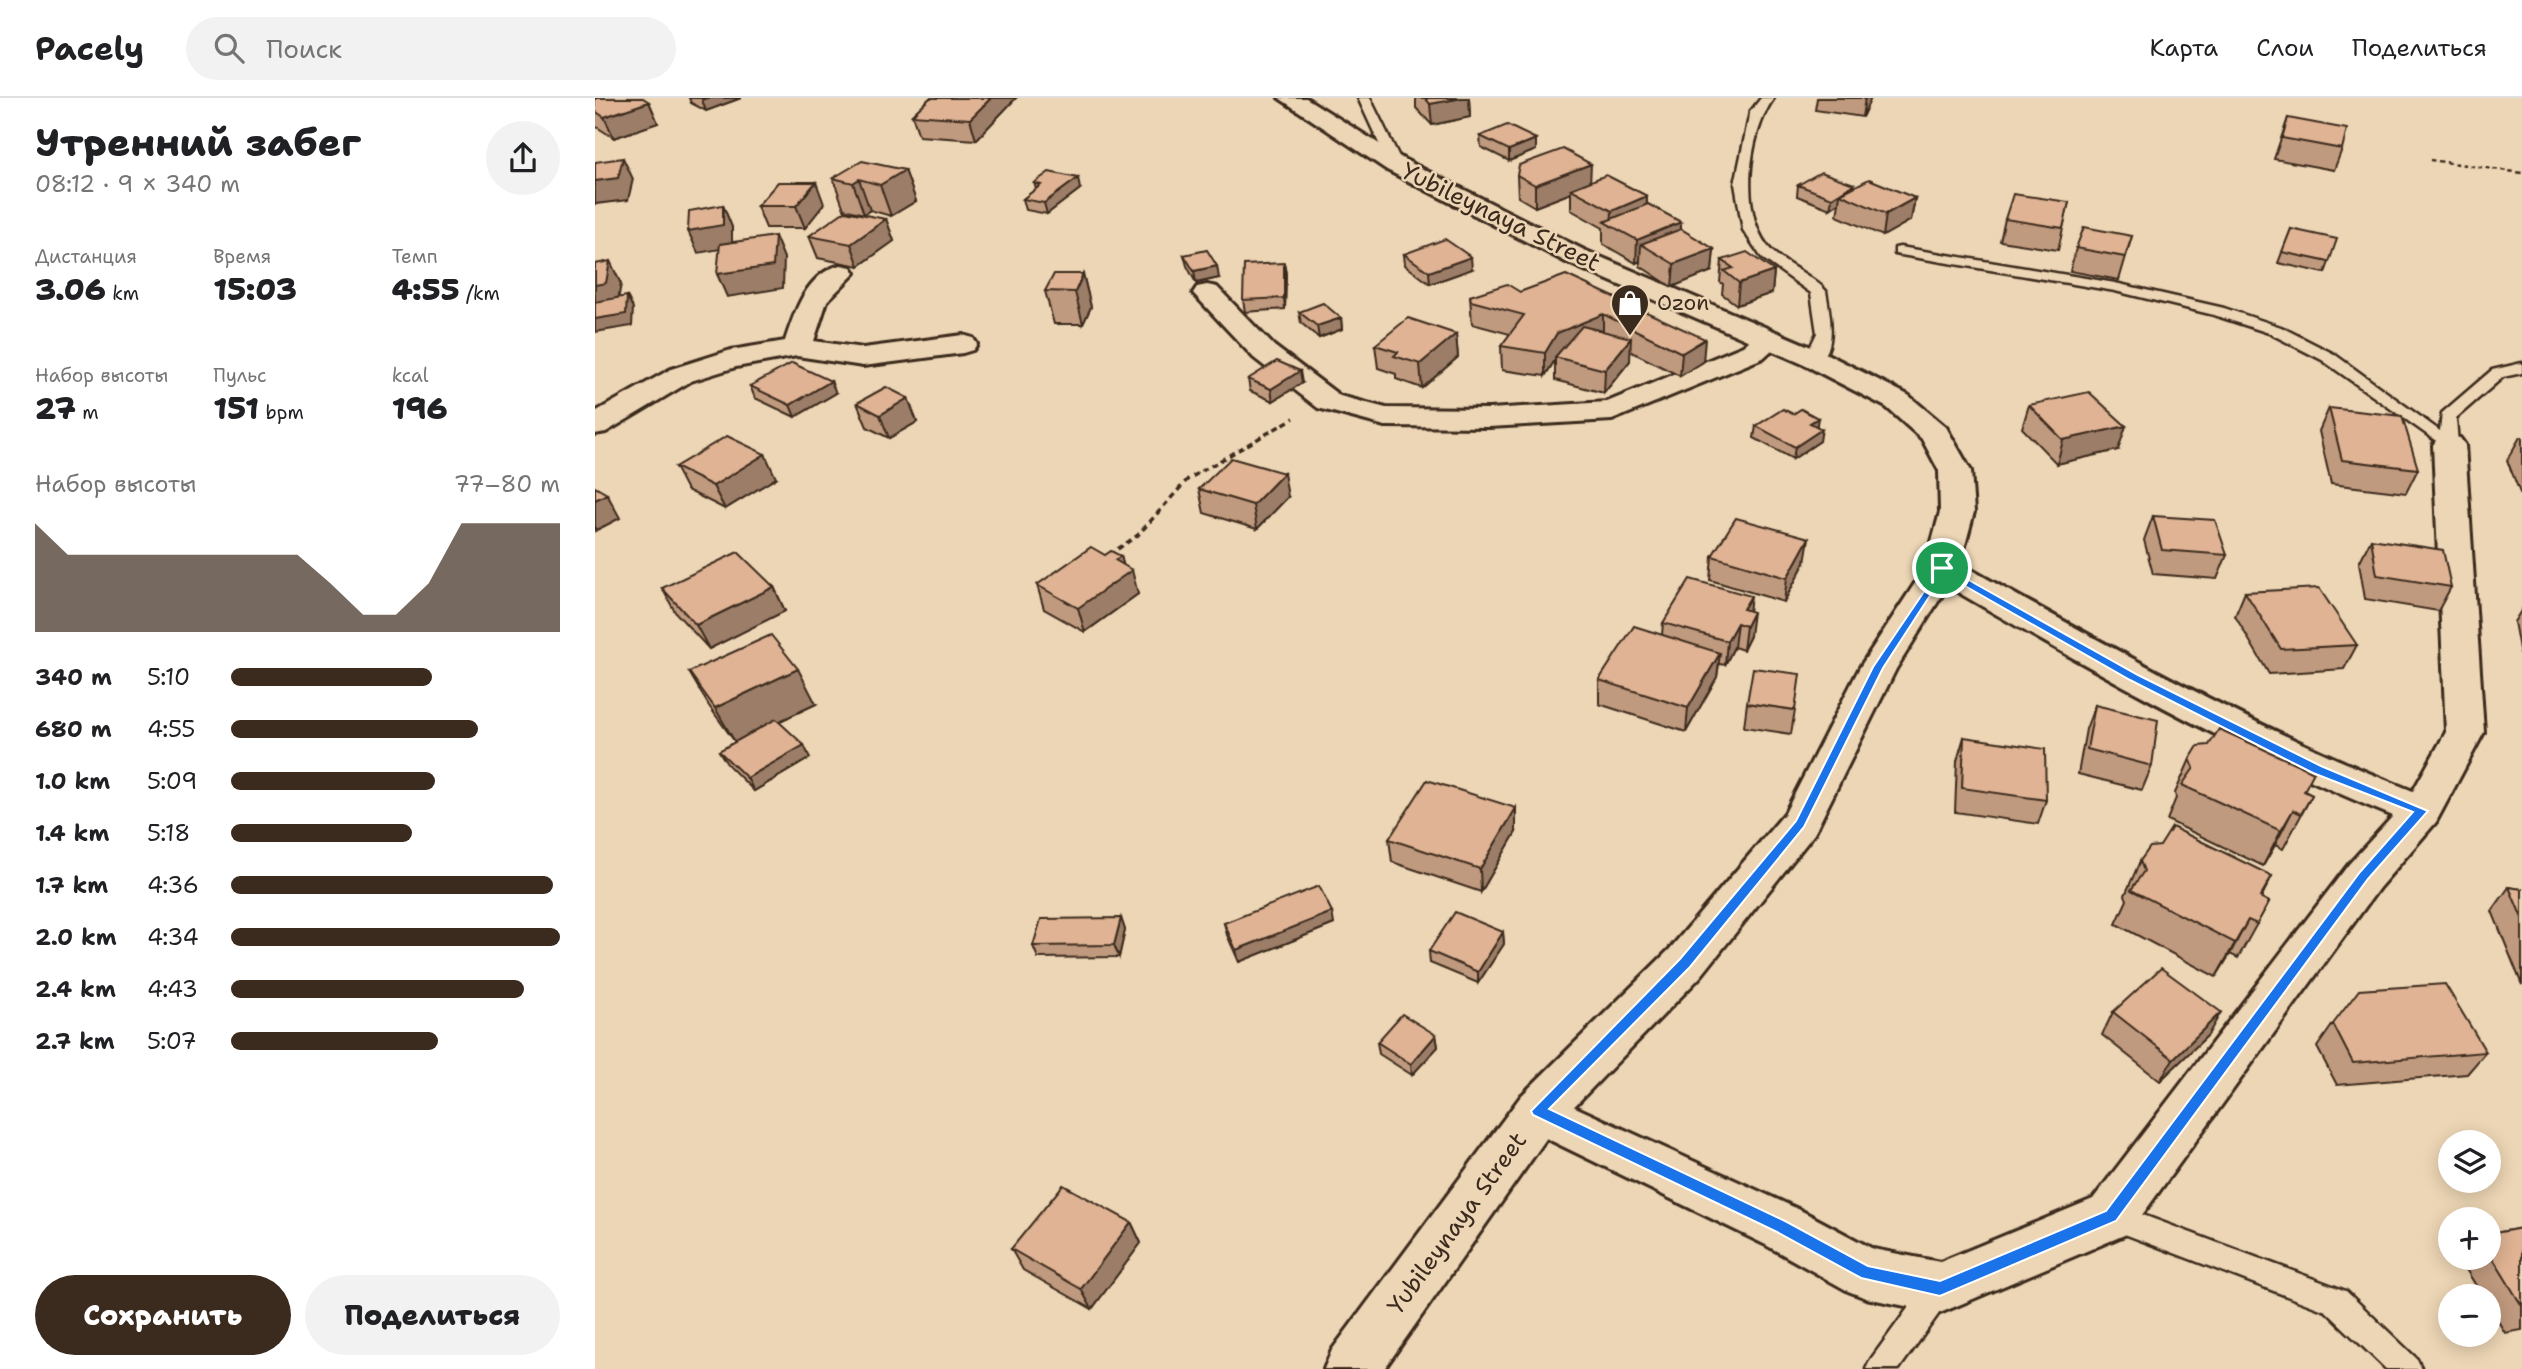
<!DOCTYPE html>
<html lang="ru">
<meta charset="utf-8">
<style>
:root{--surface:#fff;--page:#f2f2f2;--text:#202124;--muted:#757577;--line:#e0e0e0;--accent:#3b2a1e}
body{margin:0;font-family:"Shantell Sans",sans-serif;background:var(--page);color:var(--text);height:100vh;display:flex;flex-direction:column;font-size:26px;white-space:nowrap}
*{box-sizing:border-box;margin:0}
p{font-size:23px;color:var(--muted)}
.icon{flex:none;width:38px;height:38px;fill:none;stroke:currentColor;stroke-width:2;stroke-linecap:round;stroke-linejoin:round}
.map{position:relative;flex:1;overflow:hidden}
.panel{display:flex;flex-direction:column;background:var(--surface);width:595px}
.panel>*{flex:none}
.buttons{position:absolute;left:1843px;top:1032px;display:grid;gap:14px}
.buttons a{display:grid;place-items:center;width:63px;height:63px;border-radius:50%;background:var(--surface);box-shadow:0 4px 18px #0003;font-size:35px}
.pin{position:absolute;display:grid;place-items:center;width:60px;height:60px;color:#fff;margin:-30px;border:4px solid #fff;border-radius:50%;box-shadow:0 2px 7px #0007}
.round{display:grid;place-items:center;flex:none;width:74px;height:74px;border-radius:37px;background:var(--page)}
.summary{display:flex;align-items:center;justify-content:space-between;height:119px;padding:0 35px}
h1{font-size:38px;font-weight:800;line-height:52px}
.metrics{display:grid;grid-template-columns:repeat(3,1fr);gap:10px;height:119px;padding:7px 35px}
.metrics div{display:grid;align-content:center}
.metrics b{font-size:30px;font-weight:800}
.metrics small{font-size:19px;font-weight:400}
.metrics p{font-size:19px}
.chart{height:196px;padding:14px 35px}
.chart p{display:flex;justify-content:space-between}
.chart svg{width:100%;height:126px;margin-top:7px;fill:var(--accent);opacity:.7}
.action{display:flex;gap:14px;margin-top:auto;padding:14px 35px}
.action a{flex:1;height:80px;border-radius:42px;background:var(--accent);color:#fff;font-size:28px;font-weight:800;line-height:80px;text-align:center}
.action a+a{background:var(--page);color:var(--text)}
ul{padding:0 35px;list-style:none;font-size:23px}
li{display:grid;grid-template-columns:112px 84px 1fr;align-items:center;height:52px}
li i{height:18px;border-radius:9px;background:var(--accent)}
header{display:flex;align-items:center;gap:42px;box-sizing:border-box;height:98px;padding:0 35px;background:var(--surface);border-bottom:2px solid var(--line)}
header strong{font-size:33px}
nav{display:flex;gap:38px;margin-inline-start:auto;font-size:24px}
.search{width:490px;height:63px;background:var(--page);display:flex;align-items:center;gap:18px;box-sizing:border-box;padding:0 24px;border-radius:38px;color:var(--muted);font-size:26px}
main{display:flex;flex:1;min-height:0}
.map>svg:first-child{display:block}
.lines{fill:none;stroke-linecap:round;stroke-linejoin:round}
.service-casing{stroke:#3b2a1e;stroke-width:5}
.minor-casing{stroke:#3b2a1e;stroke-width:6}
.tertiary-casing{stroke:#3b2a1e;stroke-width:6}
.path-far1{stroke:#3b2a1e;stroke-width:2.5;stroke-dasharray:4.5 3.5;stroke-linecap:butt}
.path{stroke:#3b2a1e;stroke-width:3.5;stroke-dasharray:6 4.5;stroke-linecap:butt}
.service{fill:#edd6b5;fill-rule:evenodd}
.minor{fill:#edd6b5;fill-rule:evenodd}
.tertiary{fill:#edd6b5;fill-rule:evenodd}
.wall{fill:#c09a7e;stroke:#3b2a1e;stroke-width:2}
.shaded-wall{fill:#9c7d67;stroke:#3b2a1e;stroke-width:2}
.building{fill:#dfb393;stroke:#3b2a1e;stroke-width:2}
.route{fill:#1a73e8;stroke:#fff;stroke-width:2;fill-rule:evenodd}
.labels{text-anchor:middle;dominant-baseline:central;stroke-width:5;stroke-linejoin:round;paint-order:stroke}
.far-poi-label{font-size:21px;fill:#3b2a1e;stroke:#edd6b5;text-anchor:start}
.street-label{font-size:24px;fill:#3b2a1e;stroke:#edd6b5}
</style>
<header>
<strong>Pacely</strong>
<div class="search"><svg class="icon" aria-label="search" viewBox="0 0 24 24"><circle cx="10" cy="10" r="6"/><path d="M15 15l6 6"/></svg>Поиск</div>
<nav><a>Карта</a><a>Слои</a><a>Поделиться</a></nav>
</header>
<main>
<section class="panel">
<div class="summary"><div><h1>Утренний забег</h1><p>08:12 · 9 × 340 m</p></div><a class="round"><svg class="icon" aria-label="share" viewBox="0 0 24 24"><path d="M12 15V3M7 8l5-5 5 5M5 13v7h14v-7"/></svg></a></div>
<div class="metrics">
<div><p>Дистанция</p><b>3.06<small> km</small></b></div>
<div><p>Время</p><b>15:03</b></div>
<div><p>Темп</p><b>4:55<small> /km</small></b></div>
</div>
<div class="metrics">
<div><p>Набор высоты</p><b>27<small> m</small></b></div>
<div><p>Пульс</p><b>151<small> bpm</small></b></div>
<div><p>kcal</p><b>196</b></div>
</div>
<div class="chart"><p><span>Набор высоты</span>77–80 m</p>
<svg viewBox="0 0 160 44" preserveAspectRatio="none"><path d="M0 44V6L10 17L20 17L30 17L40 17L50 17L60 17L70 17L80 17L90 27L100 38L110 38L120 27L130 6L140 6L150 6L160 6V44z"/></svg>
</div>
<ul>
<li><b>340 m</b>5:10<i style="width:61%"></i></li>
<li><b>680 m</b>4:55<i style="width:75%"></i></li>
<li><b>1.0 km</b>5:09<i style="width:62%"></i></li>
<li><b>1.4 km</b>5:18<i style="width:55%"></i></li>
<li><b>1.7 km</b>4:36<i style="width:98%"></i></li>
<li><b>2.0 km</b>4:34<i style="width:100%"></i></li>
<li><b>2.4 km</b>4:43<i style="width:89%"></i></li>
<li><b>2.7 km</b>5:07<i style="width:63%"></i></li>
</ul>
<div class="action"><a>Сохранить</a><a>Поделиться</a></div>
</section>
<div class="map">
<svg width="1927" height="1271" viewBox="0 0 1927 1271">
<rect width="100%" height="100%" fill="#edd6b5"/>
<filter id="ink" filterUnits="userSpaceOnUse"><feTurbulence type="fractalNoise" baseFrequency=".0143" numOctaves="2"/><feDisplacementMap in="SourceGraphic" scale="14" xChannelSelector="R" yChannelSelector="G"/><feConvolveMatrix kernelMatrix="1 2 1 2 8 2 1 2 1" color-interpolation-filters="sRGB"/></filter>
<g filter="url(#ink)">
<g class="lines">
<defs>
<g id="service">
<path d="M763,0H775L808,67L806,70L794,67Z"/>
<path d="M1166,0H1179C1153,35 1142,122 1179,155C1194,169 1217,177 1231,193C1234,212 1245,258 1218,265L1210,260L1222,235L1216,195L1167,160L1148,132L1140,86L1155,14Z"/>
<path d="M1305,149L1520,185L1629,210L1686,229L1739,256L1845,333L1847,315L1897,272L1927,265V275L1908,279L1861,320L1863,347L1854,352L1727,262L1674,235L1619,217L1520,193L1300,156V150Z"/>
<path d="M1516,1105L1751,1193L1822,1261L1827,1271H1791L1731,1213L1506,1127L1502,1118L1506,1109Z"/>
<path d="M1345,1176L1355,1180L1359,1190L1355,1200L1304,1271H1271L1276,1261L1335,1180Z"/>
</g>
<g id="minor">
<path d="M246,167L256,169L260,175L232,203L219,243L268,250L368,237L378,240L382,246L378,252L368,255L268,268L202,258L141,269L96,283L11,334L0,336V314L76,271L136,252L190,243C200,213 212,175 246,167Z"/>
<path d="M612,187L622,189L679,248L745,298L791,310L894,311L1012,304L1148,248C1160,238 1168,232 1184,236L1188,242L1168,260L1017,322L894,329L790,328L723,310L659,260L598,195L602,189Z"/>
<path d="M1854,338L1865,340L1870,347L1889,634L1841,724L1784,790L1534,1135L1345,1215L1271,1200L1253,1193L1169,1146L926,1028L919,1013L926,998L943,992L1205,1112L1278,1151L1345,1164L1498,1101L1754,766L1798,718C1636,652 1486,566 1335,478L1330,470L1335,462L1347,459L1359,462C1509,546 1658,630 1818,693L1851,634L1838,347L1843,340Z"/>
</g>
<path id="tertiary" d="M684,0H711L810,62L989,152L1228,254L1313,297L1351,329L1376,373L1379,414L1364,470L1301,571L1219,736L1106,878L960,1028L789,1271H729L737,1252L926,998L1074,852L1190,715L1265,569L1330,470L1345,414L1344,373L1327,341L1291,309L1208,266L971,164L792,72Z"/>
</defs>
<use href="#service" class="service-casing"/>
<use href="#minor" class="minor-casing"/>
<use href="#tertiary" class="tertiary-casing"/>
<path class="path-far1" d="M1835,62L1927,75"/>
<path class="path" d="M514,457L543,437L593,381L699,320"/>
<use href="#service" class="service"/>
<use href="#minor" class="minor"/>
<use href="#tertiary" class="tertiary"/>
</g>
<g class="wall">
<path d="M0,0L54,4L63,25L19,40L0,28Z"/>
<path d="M94,0H146L111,13L96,5Z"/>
<path d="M335,0H421L381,42L324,38L317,17Z"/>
<path d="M821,0H874L875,19L837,27L821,10Z"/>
<path d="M1222,0H1276L1267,19L1220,12Z"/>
<path d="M1693,20L1747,51L1739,72L1679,61Z"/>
<path d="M885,38L941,41V52L914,63L886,49Z"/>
<path d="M310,72L321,103L296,118L275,112L269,116L249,111L238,80Z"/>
<path d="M922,77L996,83L1052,98V106L1086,124V131L1119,151L1117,173L1077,189L1045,168V163L1041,165L1008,146V130L976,112V95L940,109L923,99Z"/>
<path d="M439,85L485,91L452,116L431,112L428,101L441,91Z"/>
<path d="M1203,87L1259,89L1320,100L1316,122L1288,138L1242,118L1244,105L1235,111L1202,98Z"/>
<path d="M1474,104L1463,152L1405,143L1410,121Z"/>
<path d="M229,106L210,130H171L162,108Z"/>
<path d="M291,121L299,143L264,168L223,160L214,138Z"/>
<path d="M1696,131L1734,164L1730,175L1683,165Z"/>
<path d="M1537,138L1524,182L1475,173L1481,150Z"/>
<path d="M809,156L877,171L835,186L810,167Z"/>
<path d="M589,157L624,180L601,185L592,168Z"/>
<path d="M1127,162L1179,173L1177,195L1142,207L1127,196L1128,186L1125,184Z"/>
<path d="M689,165L691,176L690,211L650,214L648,202Z"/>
<path d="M488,176L496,209L488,226H459L450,193Z"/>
<path d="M971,177L1108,264L1085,278L1035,253V263L1009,295L960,282V262L950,278L907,272L906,248L915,236L877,226L875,198L925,194Z"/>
<path d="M704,214L746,220L747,231L724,240L706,225Z"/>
<path d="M861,236L863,259L827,290L801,281V276L783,270L780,247Z"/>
<path d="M653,281L707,285L678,303L655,293Z"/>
<path d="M155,288L241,295L200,319L160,300Z"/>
<path d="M313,300L322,324L294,340L272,329L262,305Z"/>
<path d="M1434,307L1523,352L1462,366L1427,330Z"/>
<path d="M1734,310L1823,371L1811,395L1736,386L1724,333Z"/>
<path d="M1161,328H1222L1225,343L1198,361L1159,340Z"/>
<path d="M1925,339H1927V400L1912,362Z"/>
<path d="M80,369L181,380L130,411L92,392Z"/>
<path d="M604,391L693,399L662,431L609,415Z"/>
<path d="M1558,418L1632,457L1622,481L1558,476L1549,442Z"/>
<path d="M1776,441L1856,489L1843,513L1770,501L1764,465Z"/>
<path d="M510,457L526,458L528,467L543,496L490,534L449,511L442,487Z"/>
<path d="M1117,458L1210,464L1189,504L1115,482Z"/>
<path d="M179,489L190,513L114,551L80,514L67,490Z"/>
<path d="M1650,494L1762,547L1749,571L1674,576L1640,518Z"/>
<path d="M1927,511V567L1919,524Z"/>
<path d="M1154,513L1155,538L1148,552L1139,549L1130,567L1124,566L1122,579L1091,634L1004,606V582L1067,537L1068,525Z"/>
<path d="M94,574L221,606L183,624L215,660L159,693L132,666L124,653L140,644L114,608Z"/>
<path d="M1152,605L1200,612L1196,636L1149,629Z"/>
<path d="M1500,607L1557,668L1547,692L1483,676L1491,631Z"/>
<path d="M1369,639L1451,702L1443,726L1360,714L1362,663Z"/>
<path d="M1595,661L1709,693L1717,697L1688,751L1680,747L1668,768L1572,722L1581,700L1580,695Z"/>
<path d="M921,734L886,794L797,764L794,741Z"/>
<path d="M1545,763L1677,778L1666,800L1674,804L1643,860L1635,856L1621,879L1521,826L1532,802L1530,797Z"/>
<path d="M1914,789L1927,791V887L1897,813Z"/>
<path d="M526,820L530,832L524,859L443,860L438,848Z"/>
<path d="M629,825L739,826L644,864L632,837Z"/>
<path d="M908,834L909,846L883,885L835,865L834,853Z"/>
<path d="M1518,914L1613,937L1565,983L1507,937Z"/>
<path d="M1738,926L1891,954L1872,976L1742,987L1722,949Z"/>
<path d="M841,937L843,949L817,977L784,956L782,944Z"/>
<path d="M536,1124L546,1145L497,1211L428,1172L416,1151Z"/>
<path d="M1927,1130V1232L1910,1235L1894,1208V1199H1888L1864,1160H1894V1136Z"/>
</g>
<g class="shaded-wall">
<path d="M113,0H146L111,13L107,2Z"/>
<path d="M396,0H421L381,42L375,21Z"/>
<path d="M867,0H874L875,19L837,27L835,6Z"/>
<path d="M1270,0H1276L1267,19Z"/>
<path d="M54,4L63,25L19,40L9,19Z"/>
<path d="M941,41V52L914,63V52Z"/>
<path d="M28,60L38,81L33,102L0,106V83Z"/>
<path d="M996,66L995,87L976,91V95L940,109V87Z"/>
<path d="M310,72L321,103L296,118L285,87Z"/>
<path d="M483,80L485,91L452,116L449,105Z"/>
<path d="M264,81L275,112L269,116L258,85Z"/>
<path d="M221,84L229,106L210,130L201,108Z"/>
<path d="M1259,86L1258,97L1245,96L1244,105L1235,111L1237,100Z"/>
<path d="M1052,98L1051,119L1016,128L1017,113Z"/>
<path d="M1320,100L1316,122L1288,138L1291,116Z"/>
<path d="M128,107L137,129V149L103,155L93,133Z"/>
<path d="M291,121L299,143L264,168L256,146Z"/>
<path d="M1086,124L1085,146H1046L1045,163L1041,165L1042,142Z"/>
<path d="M180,138L189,160L188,190L132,199L122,176Z"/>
<path d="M1119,151L1117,173L1077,189L1079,166Z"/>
<path d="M876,159L877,171L835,186L834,174Z"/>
<path d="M15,163L26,186L22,208L0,211V187Z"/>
<path d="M689,165L691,176L690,211L689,200Z"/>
<path d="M622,168L624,180L601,185L599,173Z"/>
<path d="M1179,173L1177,195L1142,207L1144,185Z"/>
<path d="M488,176L496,209L488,226L480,194Z"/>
<path d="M32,198L38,210L37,228L0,234V221Z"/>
<path d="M1008,216V239L960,259V262L950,278V255L962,235Z"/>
<path d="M746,220L747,231L724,240L722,228Z"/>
<path d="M861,236L863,259L827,290L825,266Z"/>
<path d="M1036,240L1035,263L1009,295L1010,272Z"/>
<path d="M1110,241L1108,264L1085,278L1087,255Z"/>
<path d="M705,273L707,285L678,303L676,291Z"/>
<path d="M236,283L241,295L200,319L195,307Z"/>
<path d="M313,300L322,324L294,340L285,317Z"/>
<path d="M1223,320L1221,332L1215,325Z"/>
<path d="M1531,328L1523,352L1462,366L1468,342Z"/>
<path d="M1227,331L1225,343L1198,361L1200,349Z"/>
<path d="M170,356L181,380L130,411L118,388Z"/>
<path d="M689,375L693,399L662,431L658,407Z"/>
<path d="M12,396L25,420L0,433V402Z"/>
<path d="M1214,440L1210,464L1189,504L1192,480Z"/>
<path d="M526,458L531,476L537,472L543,496L490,534L483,510L520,462Z"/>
<path d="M179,489L190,513L114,551L101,527Z"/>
<path d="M1156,498L1153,522L1148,511Z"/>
<path d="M1158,514L1155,538L1148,552L1151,528Z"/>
<path d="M1142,525L1139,549L1130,567L1132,543Z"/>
<path d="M1125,555L1122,579L1091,634L1093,610Z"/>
<path d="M203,571L221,606L140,644L120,610Z"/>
<path d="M209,647L215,660L159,693L152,680Z"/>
<path d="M921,710V734L886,794L885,771Z"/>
<path d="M1698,712L1680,747L1668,768L1686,733Z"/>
<path d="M737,814L739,826L644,864L641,852Z"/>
<path d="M526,820L530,832L524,859L519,847Z"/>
<path d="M1653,822L1635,856L1621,879L1640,845Z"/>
<path d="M908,834L909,846L883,885V874Z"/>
<path d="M1626,914L1613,937L1565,983L1578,961Z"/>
<path d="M841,937L843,949L817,977L816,966Z"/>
<path d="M536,1124L546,1145L497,1211L486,1191Z"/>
</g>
<g class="building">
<path d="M0,0H48L54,4L9,19L0,13Z"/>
<path d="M335,0H396L375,21L317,17Z"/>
<path d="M830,0H867L835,6Z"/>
<path d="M1693,20L1752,31L1747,51L1687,40Z"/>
<path d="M912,27L941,41L914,52L885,38Z"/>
<path d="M968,51L996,66L940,87L922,77L924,67Z"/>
<path d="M28,60L23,80L0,83V64Z"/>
<path d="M267,63L310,72L285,87L264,81L258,85L238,80Z"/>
<path d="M454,74L483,80L449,105L428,101L446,87L439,85Z"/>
<path d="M1226,74L1259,86L1237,100L1203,87Z"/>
<path d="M1011,77L1052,98L1017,113L976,91Z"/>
<path d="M1274,81L1320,100L1291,116L1245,96Z"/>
<path d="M183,84H221L201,108H162Z"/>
<path d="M1418,96L1474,104L1468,130L1410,121Z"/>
<path d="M1053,106L1086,124L1042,142L1009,124Z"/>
<path d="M128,107V127L93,133L94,113Z"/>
<path d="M250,113L291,121L256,146L214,138Z"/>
<path d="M1489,129L1537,138L1530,159L1481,150Z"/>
<path d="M1086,131L1119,151L1079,166L1046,146Z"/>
<path d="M1696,131L1742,141L1734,164L1687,154Z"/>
<path d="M180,138L178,168L122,176L125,146Z"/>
<path d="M850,141L876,159L834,174L809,156Z"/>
<path d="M612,152L622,168L599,173L589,157Z"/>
<path d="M1152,154L1179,173L1144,185L1129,173L1138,170L1127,162Z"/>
<path d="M15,163L11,185L0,187V166Z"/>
<path d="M689,165V200L648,202L649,167Z"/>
<path d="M459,176H488L480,194L450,193Z"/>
<path d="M971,177L1110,241L1087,255L1008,216L962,235L950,255L906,248L929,217L876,203L875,198L912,186L925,194Z"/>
<path d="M32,198L31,216L0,221V204Z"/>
<path d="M728,205L746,220L722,228L704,214Z"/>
<path d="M813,220L861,236L825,266L799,258L803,254L780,247Z"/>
<path d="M987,228L1036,240L1010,272L960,259Z"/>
<path d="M682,263L705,273L676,291L653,281Z"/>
<path d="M197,265L236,283L195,307L155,288Z"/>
<path d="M291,289L313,300L285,317L262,305Z"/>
<path d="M1494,294L1531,328L1468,342L1434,307Z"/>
<path d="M1734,310L1807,318L1823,371L1747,362Z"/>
<path d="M1188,311L1198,316L1206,311L1223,320L1215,325L1227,331L1200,349L1161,328Z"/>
<path d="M132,338L170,356L118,388L80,369Z"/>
<path d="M636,360L689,375L658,407L604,391Z"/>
<path d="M0,389L12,396L0,402Z"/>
<path d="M1558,418L1620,422L1632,457L1567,452Z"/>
<path d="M1141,420L1214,440L1192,480L1117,458Z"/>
<path d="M1776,441L1848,452L1856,489L1782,477Z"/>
<path d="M496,449L510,457L516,453L526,458L520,462L537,472L483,510L442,487Z"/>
<path d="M143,454L179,489L101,527L67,490Z"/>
<path d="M1095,481L1156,498L1148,511L1158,514L1151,528L1142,525L1132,543L1068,525Z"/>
<path d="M1724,490L1762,547L1686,551L1650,494Z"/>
<path d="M1039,528L1125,555L1093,610L1004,582Z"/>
<path d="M176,537L203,571L120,610L94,574Z"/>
<path d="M1158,570L1205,576L1200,612L1152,605Z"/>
<path d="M1500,607L1563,622L1557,668L1492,651Z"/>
<path d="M181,621L209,647L152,680L124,653Z"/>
<path d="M1624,631L1719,674L1709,693L1717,697L1706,716L1698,712L1686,733L1587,687L1599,670L1595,661L1603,648L1614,647Z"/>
<path d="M1369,639L1450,651L1451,702L1367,690Z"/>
<path d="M832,682L921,710L885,771L794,741Z"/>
<path d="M1577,729L1677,778L1665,799L1674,804L1662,826L1653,822L1640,845L1536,792L1549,773L1545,763L1555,749L1565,748Z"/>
<path d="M724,788L737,814L641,852L629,825Z"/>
<path d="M1914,789L1927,791V820Z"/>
<path d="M860,814L908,834L883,874L834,853Z"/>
<path d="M526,820L519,847L438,848L446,821Z"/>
<path d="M1566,870L1626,914L1578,961L1518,914Z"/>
<path d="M1850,886L1891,954L1758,965L1738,926L1764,892Z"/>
<path d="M807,916L841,937L816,966L782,944Z"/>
<path d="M468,1087L536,1124L486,1191L416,1151Z"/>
<path d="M1927,1130V1208L1894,1154V1136Z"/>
</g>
</g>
<path class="route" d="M1347,467L1543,577L1726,668L1833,713L1773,781L1521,1123L1345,1198L1266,1180L1182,1134L938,1017L936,1013L1085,861L1201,723L1278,569ZM1349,476L1535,582L1718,675L1818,714L1765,774L1511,1113L1345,1183L1273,1168L1192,1124L954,1011L1095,869L1209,729L1288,570Z"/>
<defs>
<symbol id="shop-pin" viewBox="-11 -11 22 30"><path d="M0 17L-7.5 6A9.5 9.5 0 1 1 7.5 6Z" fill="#3b2a1e" stroke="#edd6b5"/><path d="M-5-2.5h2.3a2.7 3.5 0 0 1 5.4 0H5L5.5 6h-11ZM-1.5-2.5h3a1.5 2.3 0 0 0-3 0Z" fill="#fff"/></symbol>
</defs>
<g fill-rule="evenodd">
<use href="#shop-pin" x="1013" y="183" width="44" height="60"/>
</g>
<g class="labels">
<g class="far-poi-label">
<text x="1062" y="205">Ozon</text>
</g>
<g class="street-label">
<text transform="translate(906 119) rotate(26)">Yubileynaya Street</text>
<text transform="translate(862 1125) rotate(-54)">Yubileynaya Street</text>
</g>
</g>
</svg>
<div class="buttons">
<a><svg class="icon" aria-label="layers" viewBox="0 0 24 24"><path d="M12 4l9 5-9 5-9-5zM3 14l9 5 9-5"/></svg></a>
<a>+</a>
<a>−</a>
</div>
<div class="pin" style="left:1347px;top:470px;background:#1e9e55"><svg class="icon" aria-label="arrive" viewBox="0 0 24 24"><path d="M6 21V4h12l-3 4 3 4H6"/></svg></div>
</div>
</main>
